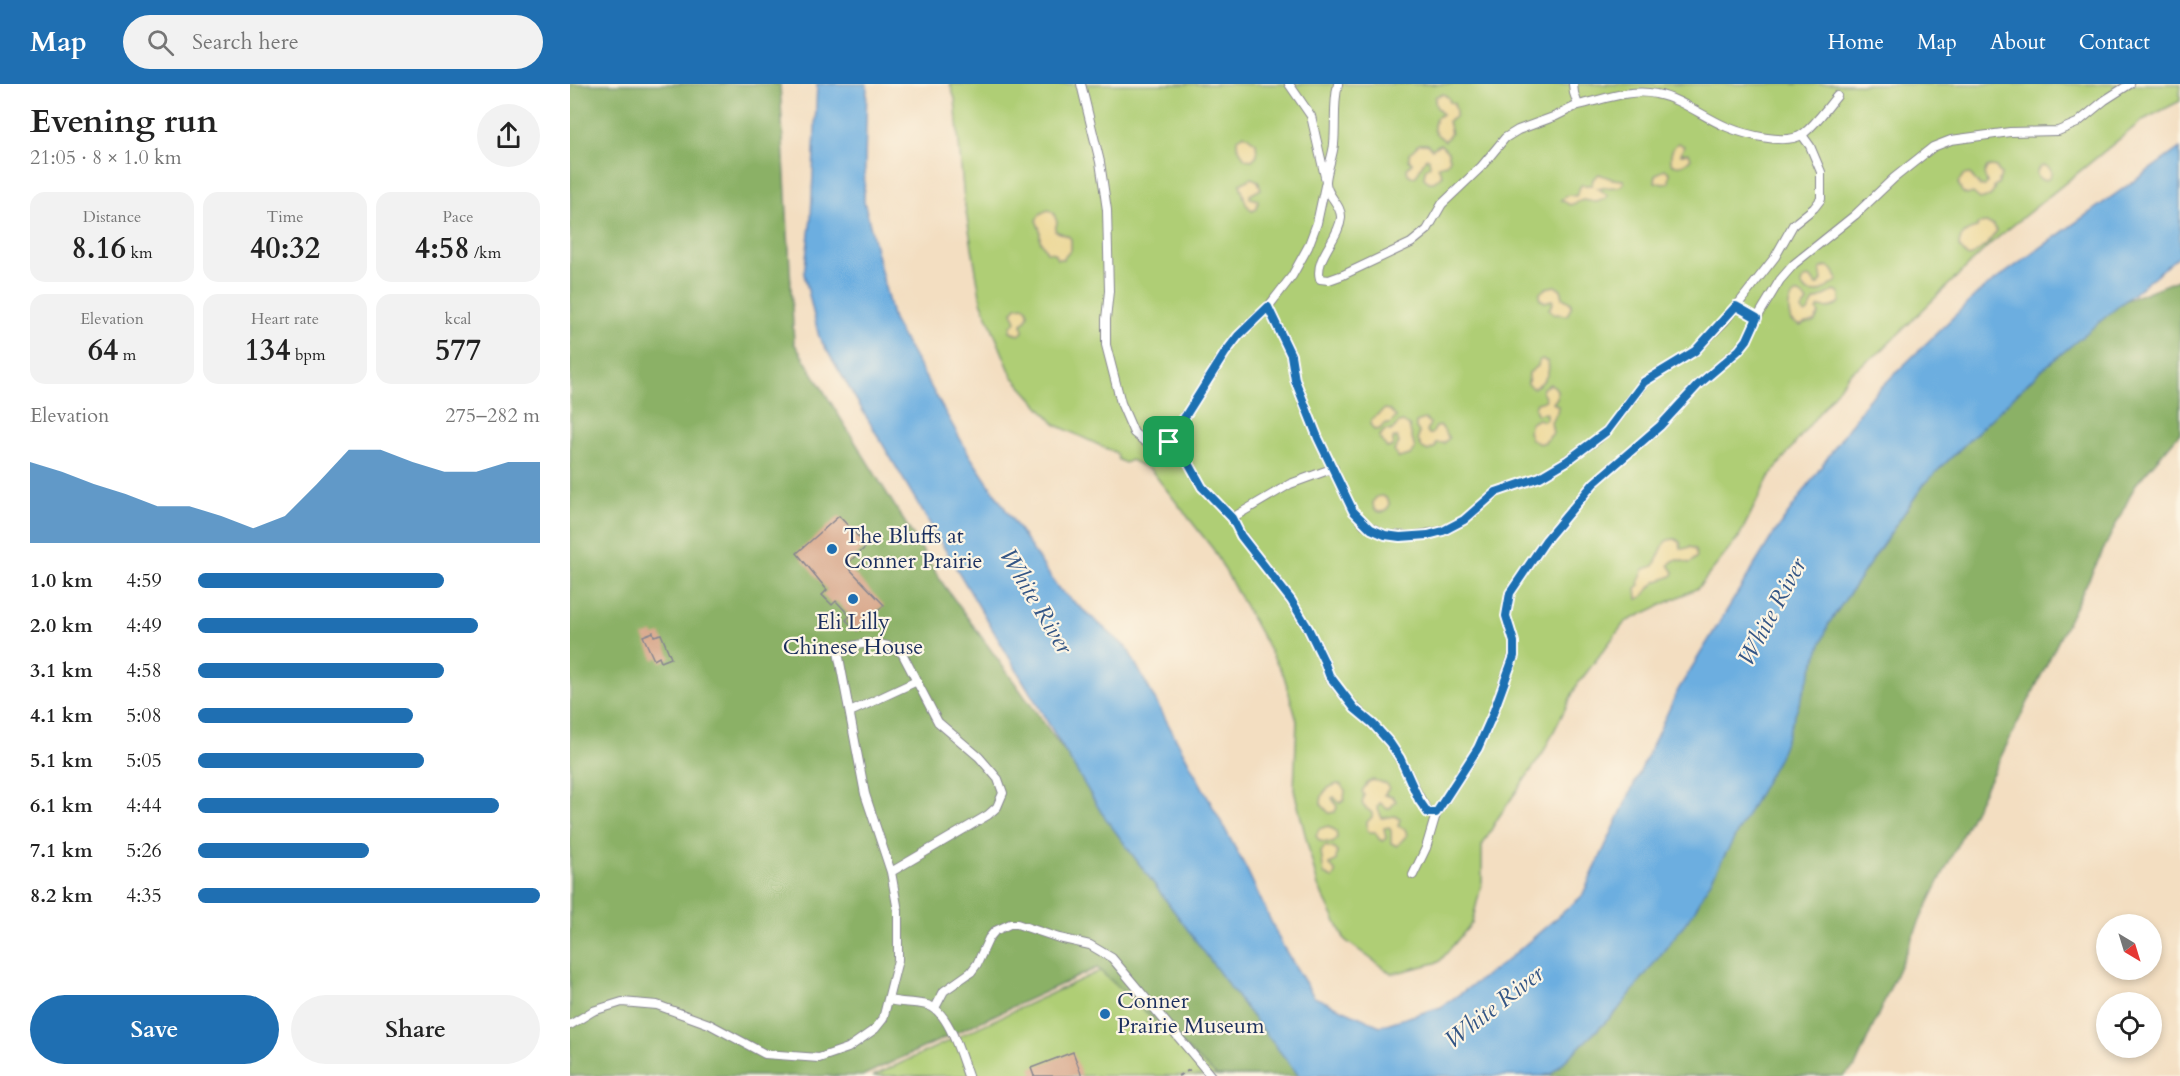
<!DOCTYPE html>
<meta charset="utf-8">
<style>
:root{--surface:#fff;--page:#f2f2f2;--text:#222;--muted:#767676;--accent:#1f6fb2}
body{margin:0;font-family:Cardo,serif;background:var(--page);color:var(--text);height:100vh;display:flex;flex-direction:column;font-size:22px;white-space:nowrap}
*{box-sizing:border-box;margin:0}
p{font-size:20px;color:var(--muted)}
.icon{flex:none;width:33px;height:33px;fill:none;stroke:currentColor;stroke-width:2;stroke-linecap:round;stroke-linejoin:round}
.map{position:relative;flex:1;overflow:hidden}
.details{display:flex;flex-direction:column;background:var(--surface);width:570px}
.details>*{flex:none}
.needle{width:39px;rotate:142deg}
.controls{position:absolute;left:1526px;top:830px;display:grid;gap:12px}
.controls a{display:grid;place-items:center;width:66px;height:66px;border-radius:50%;background:var(--surface);box-shadow:0 3px 9px #0003;font-size:30px}
.pin{position:absolute;display:grid;place-items:center;width:51px;height:51px;color:#fff;margin:-26px;border-radius:12px;box-shadow:0 3px 9px #0006}
.round{display:grid;place-items:center;flex:none;width:63px;height:63px;border-radius:32px;background:var(--page)}
.overview{display:flex;align-items:center;justify-content:space-between;height:102px;padding:0 30px}
h1{font-size:33px;font-weight:800;line-height:45px}
.metrics{display:grid;grid-template-columns:repeat(3,1fr);gap:9px;height:102px;padding:6px 30px}
.metrics div{display:grid;align-content:center;border-radius:15px;background:var(--page);text-align:center}
.metrics b{font-size:30px;font-weight:800}
.metrics small{font-size:16px;font-weight:400}
.metrics p{font-size:16px}
.chart{height:168px;padding:12px 30px}
.chart p{display:flex;justify-content:space-between}
.chart svg{width:100%;height:108px;margin-top:6px;fill:var(--accent);opacity:.7}
.cta{display:flex;gap:12px;margin-top:auto;padding:12px 30px}
.cta a{flex:1;height:69px;border-radius:36px;background:var(--accent);color:#fff;font-size:24px;font-weight:800;line-height:69px;text-align:center}
.cta a+a{background:var(--page);color:var(--text)}
ul{padding:0 30px;list-style:none;font-size:20px}
li{display:grid;grid-template-columns:96px 72px 1fr;align-items:center;height:45px}
li i{height:15px;border-radius:8px;background:var(--accent)}
header{display:flex;align-items:center;gap:36px;box-sizing:border-box;height:84px;padding:0 30px;background:var(--accent);color:#fff}
header strong{font-size:28px}
nav{display:flex;gap:33px;margin-inline-start:auto;font-size:21px}
.search{width:420px;height:54px;background:var(--page);display:flex;align-items:center;gap:15px;box-sizing:border-box;padding:0 21px;border-radius:33px;color:var(--muted);font-size:22px}
main{display:flex;flex:1;min-height:0}
.map>svg:first-child{display:block}
.green{fill:#afce75;stroke:#657e6a;stroke-width:1.5}
.forest{fill:#8bb166;stroke:#537062;stroke-width:1.5}
.sand{fill:#eeda9e;stroke:#84847e;stroke-width:1.5}
.water{fill:#6caee0;stroke:#446e9f;stroke-width:1.5}
.building{fill:#d8a78b}
.lines{fill:none;stroke-linecap:round;stroke-linejoin:round}
.lane-casing{stroke:#878690;stroke-width:10}
.path{stroke:#878690;stroke-width:2;stroke-dasharray:4.5 4.5;stroke-linecap:butt}
.lane{stroke:#fff;stroke-width:8}
.route-casing{stroke:#fff;stroke-width:12}
.route{stroke:#1f6fb2;stroke-width:8}
.poi-dot{fill:#1f6fb2;stroke:#fcf5e5;stroke-width:2}
.labels{text-anchor:middle;dominant-baseline:central;stroke-width:4.5;stroke-linejoin:round;paint-order:stroke}
.poi-label{font-size:22px;fill:#1b2f5e;stroke:#fcf5e5;text-anchor:start}
.water-label{font-size:24px;font-style:italic;fill:#335585;stroke:#fcf5e5}
</style>
<header>
<strong>Map</strong>
<div class="search"><svg class="icon" aria-label="search" viewBox="0 0 24 24"><circle cx="10" cy="10" r="6"/><path d="M15 15l6 6"/></svg>Search here</div>
<nav><a>Home</a><a>Map</a><a>About</a><a>Contact</a></nav>
</header>
<main>
<section class="details">
<div class="overview"><div><h1>Evening run</h1><p>21:05 · 8 × 1.0 km</p></div><a class="round"><svg class="icon" aria-label="share" viewBox="0 0 24 24"><path d="M12 15V3M7 8l5-5 5 5M5 13v7h14v-7"/></svg></a></div>
<div class="metrics">
<div><p>Distance</p><b>8.16<small> km</small></b></div>
<div><p>Time</p><b>40:32</b></div>
<div><p>Pace</p><b>4:58<small> /km</small></b></div>
</div>
<div class="metrics">
<div><p>Elevation</p><b>64<small> m</small></b></div>
<div><p>Heart rate</p><b>134<small> bpm</small></b></div>
<div><p>kcal</p><b>577</b></div>
</div>
<div class="chart"><p><span>Elevation</span>275–282 m</p>
<svg viewBox="0 0 160 44" preserveAspectRatio="none"><path d="M0 44V11L10 15L20 20L30 24L40 29L50 29L60 33L70 38L80 33L90 20L100 6L110 6L120 11L130 15L140 15L150 11L160 11V44z"/></svg>
</div>
<ul>
<li><b>1.0 km</b>4:59<i style="width:72%"></i></li>
<li><b>2.0 km</b>4:49<i style="width:82%"></i></li>
<li><b>3.1 km</b>4:58<i style="width:72%"></i></li>
<li><b>4.1 km</b>5:08<i style="width:63%"></i></li>
<li><b>5.1 km</b>5:05<i style="width:66%"></i></li>
<li><b>6.1 km</b>4:44<i style="width:88%"></i></li>
<li><b>7.1 km</b>5:26<i style="width:50%"></i></li>
<li><b>8.2 km</b>4:35<i style="width:100%"></i></li>
</ul>
<div class="cta"><a>Save</a><a>Share</a></div>
</section>
<div class="map">
<svg width="1610" height="992" viewBox="0 0 1610 992">
<rect width="100%" height="100%" fill="#fcf5e5"/>
<filter id="ink" filterUnits="userSpaceOnUse"><feTurbulence type="fractalNoise" baseFrequency=".0167" numOctaves="2"/><feDisplacementMap in="SourceGraphic" scale="12" xChannelSelector="R" yChannelSelector="G"/><feConvolveMatrix kernelMatrix="1 2 1 2 8 2 1 2 1" color-interpolation-filters="sRGB"/></filter>
<filter id="wash" filterUnits="userSpaceOnUse"><feTurbulence type="fractalNoise" baseFrequency=".008" numOctaves="4" result="noise"/><feDisplacementMap in="SourceGraphic" scale="24" xChannelSelector="R" yChannelSelector="G"/><feGaussianBlur stdDeviation="1.35" result="paint"/><feColorMatrix in="noise" values="0 0 0 0 0 0 0 0 0 0 0 0 0 0 0 0 0 1.4 0 .05"/><feComposite in="paint" operator="in"/></filter>
<g filter="url(#wash)">
<rect width="100%" height="100%" fill="#f3dec1"/>
<g class="green">
<path d="M380,0H1610V17L1573,36L1420,160L1310,268L1280,289L1199,393L1169,453L1128,504L1055,538L1007,601L973,669L928,734L912,762V798L902,839L869,878L822,890L775,856L748,802L724,706L727,637L714,592L643,465L581,386L561,376L555,379L549,376L546,369L486,341L442,292L411,217L394,116L385,15Z"/>
<path d="M573,867L693,992H303Z"/>
</g>
<g class="forest">
<path d="M0,0H210L224,259L373,500L730,992H647L527,884L292,992H0Z"/>
<path d="M1610,195V349L1566,400L1352,832L1285,983L1273,992H972L982,989L1047,927L1259,539L1354,400L1467,290L1552,218Z"/>
</g>
<g class="sand">
<path d="M873,10L878,13L880,18L884,19L886,27L885,33L878,37L881,49L875,57C865,48 861,50 866,34L872,30C868,24 863,22 866,12Z"/>
<path d="M674,50L686,59L687,71L682,76L675,75L667,61V56Z"/>
<path d="M1108,59L1114,62L1111,70L1119,69L1121,74C1116,80 1110,83 1102,80C1099,73 1102,63 1108,59Z"/>
<path d="M849,60H857L862,65L870,60L878,68L880,75L876,80L868,82L872,91L864,98H859L854,94L855,86L860,81L859,75L856,74L846,92L843,93L838,90L837,85L842,79L839,76V70Z"/>
<circle cx="1474" cy="89" r="7"/>
<path d="M1421,82L1426,83L1431,91L1428,100L1424,102V107L1420,112L1410,115L1403,109L1397,111L1392,108L1388,99L1393,91L1400,90L1410,102H1415L1417,99L1414,90L1417,83Z"/>
<path d="M1095,85L1100,89L1099,99L1093,100L1085,98L1086,91Z"/>
<path d="M1029,90L1042,95L1053,96L1054,99L1049,103L1028,104L1037,111L1036,114L1027,118L1013,116L1000,121L991,116L998,111L1006,112L1011,101H1022L1023,95Z"/>
<path d="M682,94L688,97L691,105L680,111V114L688,116L687,125L682,127L676,120L670,100Z"/>
<path d="M478,126L483,128L487,138L485,147L498,152L501,155V166L493,175H487L484,169L477,168L470,156V146L466,136L471,129Z"/>
<path d="M1416,139L1423,141L1427,147L1416,161L1400,173L1397,172L1389,163C1389,152 1396,146 1407,144L1408,140Z"/>
<path d="M1257,182L1263,186L1268,196C1258,204 1239,218 1231,200L1232,197L1238,193L1241,194L1246,201H1249L1252,196L1250,185Z"/>
<path d="M985,202L991,205L993,214L1001,219V224L997,231L983,230L979,225L983,219L982,216L975,218L970,215V209L976,204Z"/>
<path d="M1264,207L1270,209V218C1265,225 1257,224 1249,223L1247,226L1249,231L1244,238L1236,239L1230,242L1221,237C1218,229 1217,216 1225,210C1231,209 1234,213 1237,218L1231,226L1235,230L1238,228L1244,217Z"/>
<path d="M454,222C461,228 458,234 452,240L453,248L449,251L440,247L441,242L446,237L442,228L446,223Z"/>
<path d="M972,275L978,278C981,290 974,299 963,304L958,300L959,289L968,282L969,277Z"/>
<path d="M980,300L984,302L987,306V314L983,319L988,322L987,329L981,338L983,349L975,358L969,360L961,355L958,348L961,339L968,335L974,337L976,335V329L967,330L965,324L967,319L974,317L976,315L972,308L973,304Z"/>
<path d="M815,325L820,326L826,333L820,340H814L810,345L804,346L800,340L802,335Z"/>
<path d="M855,335L860,339L857,347L859,350H862L866,343L871,342L879,354L874,359H866V363L858,367L852,364L848,356L849,348L846,344V338Z"/>
<path d="M833,338L839,342L845,365L840,371L829,374L824,367L829,359L827,353L823,354V362L817,364L809,353L815,346L821,347L829,339Z"/>
<circle cx="811" cy="420" r="8"/>
<path d="M1105,455L1110,458L1111,464L1113,465L1120,463L1125,465L1127,473L1120,479C1112,478 1106,471 1099,481L1104,488L1103,491C1098,495 1091,494 1085,499C1077,504 1077,513 1067,515L1066,504L1070,501L1069,497L1074,485L1084,482L1095,458L1098,456Z"/>
<path d="M803,696L817,700L819,704L814,711L822,712L826,717L820,724L817,725L810,719L807,723L812,734L825,732L830,735L828,742L835,745L837,751L827,762L821,759V747L819,743L814,744L816,754L813,757L809,755L805,748H800L797,746V738L802,733V729C794,721 790,725 794,711L792,707L798,698Z"/>
<path d="M768,700L771,701L775,706L774,716L769,719L764,713L762,714L767,723L765,728L759,729L751,720C751,708 757,703 768,700Z"/>
<path d="M758,742L766,747L767,754L763,759L750,757L746,752L749,745Z"/>
<path d="M755,762L765,765L767,768L766,777L759,780L765,787V792L762,794L754,790L751,768Z"/>
</g>
<path class="water" d="M247,0H297L294,117L323,236L400,372L488,504L557,564L676,784L712,861L744,913L810,942L871,923L935,878L1012,812L1108,606L1201,454L1298,316L1410,207L1610,64V171L1467,290L1354,400L1259,539L1209,673L1123,829L1047,927L981,990L972,992H729L671,918L531,728L249,253L234,190L241,134Z"/>
<g id="blocks">
<g class="building">
<path d="M269,432L297,462L276,481L314,521L287,547L276,536L280,532L266,517L262,521L252,511L257,506L227,469Z"/>
<path d="M83,548L84,552L91,550L101,574L91,578L89,573L84,576L73,552Z"/>
<path d="M503,968L512,992H464L461,984Z"/>
</g>
</g>
</g>
<g filter="url(#ink)">
<use href="#blocks" fill-opacity="0" stroke="#878690" stroke-width="1.5"/>
<g class="lines">
<defs>
<g id="lane">
<path d="M511,0L530,78L537,126L539,207L536,235V261L551,319L564,349L575,358L581,360L599,358L616,374L632,403L662,434"/>
<path d="M719,0L741,32L756,97L747,139L738,163L722,192L698,223L721,271L725,296L748,354L783,427L794,440L815,451L843,452L873,447L894,436L926,408L960,397L981,387L1028,355L1043,340L1074,298L1125,267L1155,237L1205,173L1223,141L1244,124L1251,115V88L1240,62L1232,51"/>
<path d="M768,0C763,19 766,40 764,60C763,72 757,85 756,97C755,111 772,120 771,134C769,155 744,174 750,195L759,196L773,191L841,159L857,146L872,120L911,83L935,54L948,46L986,32L1008,21L1004,9L1003,0"/>
<path d="M1008,21C1032,16 1061,4 1086,10C1112,15 1133,33 1157,43C1174,50 1216,62 1233,50C1246,40 1256,25 1267,12"/>
<path d="M1166,222L1187,234L1210,196L1224,180L1285,131L1324,94L1363,63L1381,56L1440,48L1488,47L1507,39L1535,16L1560,0"/>
<path d="M599,358L655,269L668,252L698,223"/>
<path d="M764,384L720,400L662,434C678,466 704,490 723,520C734,538 745,556 754,576C756,581 757,588 760,593C778,621 802,636 821,661C836,682 844,707 859,729L866,730"/>
<path d="M280,628L347,597"/>
<path d="M843,791L856,764L866,730L908,664L922,632L943,572L944,558L939,544L936,532L940,509L976,456L1024,399L1090,342L1128,301L1169,265L1177,256L1187,234"/>
<path d="M319,916C331,919 344,918 357,921C379,926 391,973 398,992"/>
<path d="M365,924L374,907L401,888L407,880L419,854L425,847L440,840H447L489,854L520,861L542,874L641,992"/>
<path d="M0,941L23,927L52,918L87,921L139,940L195,970L249,974L278,964L305,945L313,935L328,876V827L321,788L295,710L268,568C287,557 314,556 332,569L368,638L409,673L428,695L433,709L427,723L418,731L321,788"/>
</g>
</defs>
<use href="#lane" class="lane-casing"/>
<path class="path" d="M608,992L623,984"/>
<use href="#lane" class="lane"/>
</g>
</g>
<g class="lines" filter="url(#ink)">
<defs>
<path id="route" d="M1166,222L1187,234L1177,256L1169,266L1128,301L1090,342L1024,399L976,456L940,509L936,532L944,558V572L922,632L908,664L866,729H858L849,716L830,674L820,659L803,640L785,625L759,591L754,577L738,544L721,516L671,452L662,434L632,403L616,374L599,358L655,269L668,252L698,223L721,271L725,296L748,354L783,427L801,445L815,451L830,453L858,451L873,447L894,436L926,408L970,393L997,377L1037,347L1074,298L1125,267Z"/>
</defs>
<use href="#route" class="route-casing"/>
<use href="#route" class="route"/>
</g>
<g class="poi-dot">
<circle cx="262" cy="465" r="6"/>
<circle cx="283" cy="515" r="6"/>
<circle cx="535" cy="930" r="6"/>
</g>
<g class="labels">
<g class="poi-label">
<text x="274" y="452">The Bluffs at<tspan x="274" dy="25">Conner Prairie</tspan></text>
<text x="283" y="538" text-anchor="middle">Eli Lilly<tspan x="283" dy="25">Chinese House</tspan></text>
<text x="547" y="917">Conner<tspan x="547" dy="25">Prairie Museum</tspan></text>
</g>
<g class="water-label">
<text transform="translate(466 517) rotate(59)">White River</text>
<text transform="translate(1202 528) rotate(-62)">White River</text>
<text transform="translate(924 923) rotate(-38)">White River</text>
</g>
</g>
</svg>
<div class="controls">
<a><svg class="needle" viewBox="-14 -14 28 28"><path d="M0-13l5 13h-10z" fill="#e53935"/><path d="M0 13l5-13h-10z" fill="#767676"/></svg></a>
<a><svg class="icon" aria-label="locate" viewBox="0 0 24 24"><circle cx="12" cy="12" r="6"/><path d="M12 2v4M12 18v4M2 12h4M18 12h4"/></svg></a>
</div>
<div class="pin" style="left:599px;top:358px;background:#1e9e55"><svg class="icon" aria-label="arrive" viewBox="0 0 24 24"><path d="M6 21V4h12l-3 4 3 4H6"/></svg></div>
</div>
</main>
